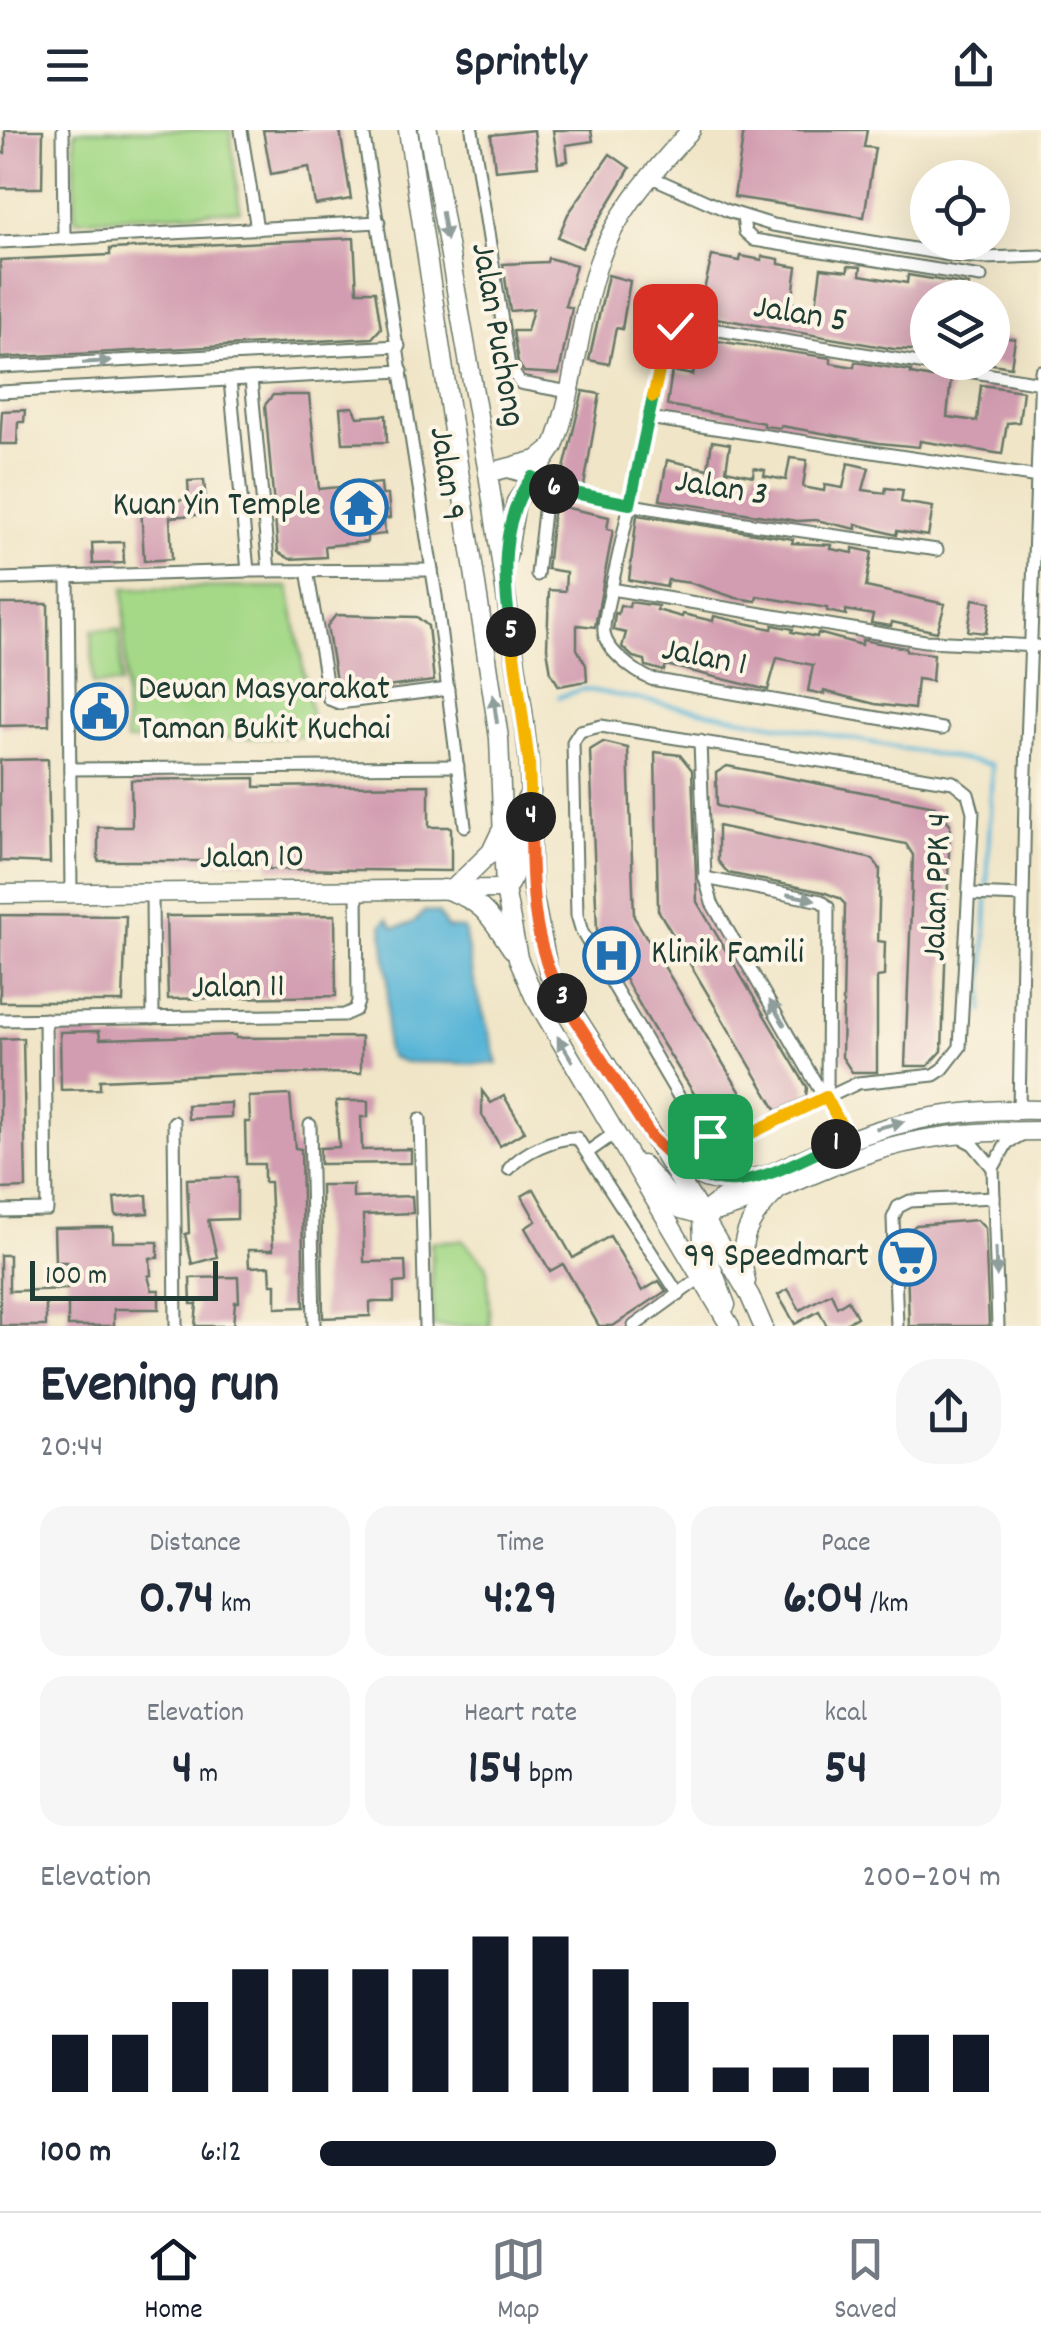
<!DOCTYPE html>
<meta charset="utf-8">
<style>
:root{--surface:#fff;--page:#f6f6f7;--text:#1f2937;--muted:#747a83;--line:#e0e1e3;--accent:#111827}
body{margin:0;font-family:Dekko,sans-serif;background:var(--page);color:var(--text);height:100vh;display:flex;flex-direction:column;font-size:38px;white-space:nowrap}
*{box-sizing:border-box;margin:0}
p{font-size:32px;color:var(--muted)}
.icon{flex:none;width:55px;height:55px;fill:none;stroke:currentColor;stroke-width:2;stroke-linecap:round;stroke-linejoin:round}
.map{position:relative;height:1196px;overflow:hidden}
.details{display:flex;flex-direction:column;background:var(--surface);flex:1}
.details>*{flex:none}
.buttons{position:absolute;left:910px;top:30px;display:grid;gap:20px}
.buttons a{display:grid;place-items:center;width:100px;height:100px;border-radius:50%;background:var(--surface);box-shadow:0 10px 40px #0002;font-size:50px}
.scale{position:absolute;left:30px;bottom:25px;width:188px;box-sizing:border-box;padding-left:10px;border:5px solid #1f3d34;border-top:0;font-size:28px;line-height:35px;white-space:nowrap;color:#1f3d34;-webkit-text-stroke:8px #fcf5e5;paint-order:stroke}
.pin{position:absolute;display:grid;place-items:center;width:85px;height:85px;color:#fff;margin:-42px;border-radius:20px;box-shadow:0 5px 15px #0006}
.km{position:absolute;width:50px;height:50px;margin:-25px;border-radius:50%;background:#222;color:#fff;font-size:28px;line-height:50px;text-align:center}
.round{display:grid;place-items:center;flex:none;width:105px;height:105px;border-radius:40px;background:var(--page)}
.headline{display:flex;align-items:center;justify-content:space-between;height:170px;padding:0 40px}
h1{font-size:55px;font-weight:800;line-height:75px}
.stats{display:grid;grid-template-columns:repeat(3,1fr);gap:15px;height:170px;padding:10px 40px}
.stats div{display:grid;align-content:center;border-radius:25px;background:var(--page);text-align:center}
.stats b{font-size:50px;font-weight:800}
.stats small{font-size:28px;font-weight:400}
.stats p{font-size:28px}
.chart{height:280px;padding:20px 40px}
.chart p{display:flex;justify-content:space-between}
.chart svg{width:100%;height:180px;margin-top:10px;stroke:var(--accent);stroke-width:6}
ul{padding:0 40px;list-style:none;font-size:32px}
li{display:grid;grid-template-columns:160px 120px 1fr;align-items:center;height:75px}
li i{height:25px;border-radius:12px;background:var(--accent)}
header{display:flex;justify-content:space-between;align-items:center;height:130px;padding:0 40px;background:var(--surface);font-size:45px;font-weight:800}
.tab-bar{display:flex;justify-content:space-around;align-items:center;height:140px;border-top:2px solid var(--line);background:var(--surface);font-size:28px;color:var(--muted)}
.tab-bar a{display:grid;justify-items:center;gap:5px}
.tab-bar .current{color:var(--accent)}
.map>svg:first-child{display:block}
.green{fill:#a5d988;stroke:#628b5e;stroke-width:2.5}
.water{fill:#59b5d7;stroke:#3c7986;stroke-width:2.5}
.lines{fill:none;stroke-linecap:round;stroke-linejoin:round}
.stream{stroke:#59b5d7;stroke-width:4}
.building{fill:#d29db1}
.street-casing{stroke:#687867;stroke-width:15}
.secondary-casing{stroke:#687867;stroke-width:21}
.primary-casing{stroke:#687867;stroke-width:21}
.street{stroke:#fff;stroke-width:11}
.secondary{stroke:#fff;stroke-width:18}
.primary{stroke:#fff;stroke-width:18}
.oneway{fill:#8f9e9a}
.split-1-casing{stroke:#fff;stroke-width:20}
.split-2-casing{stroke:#fff;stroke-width:20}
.split-3-casing{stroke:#fff;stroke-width:20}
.split-4-casing{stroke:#fff;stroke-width:20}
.split-5-casing{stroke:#fff;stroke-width:20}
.split-6-casing{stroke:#fff;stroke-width:20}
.split-7-casing{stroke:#fff;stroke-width:20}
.split-8-casing{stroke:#fff;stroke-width:20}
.split-1{stroke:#f5b400;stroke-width:12}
.split-2{stroke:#22a559;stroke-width:12}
.split-3{stroke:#f0652b;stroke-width:12}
.split-4{stroke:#f0652b;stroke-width:12}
.split-5{stroke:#f5b400;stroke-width:12}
.split-6{stroke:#22a559;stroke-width:12}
.split-7{stroke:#22a559;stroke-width:12}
.split-8{stroke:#f5b400;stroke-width:12}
.labels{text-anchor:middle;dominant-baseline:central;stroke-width:8;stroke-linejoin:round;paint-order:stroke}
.street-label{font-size:35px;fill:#1f3d34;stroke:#fcf5e5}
.poi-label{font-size:35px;fill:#1f3d34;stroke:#fcf5e5;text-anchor:end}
</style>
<header><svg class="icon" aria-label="menu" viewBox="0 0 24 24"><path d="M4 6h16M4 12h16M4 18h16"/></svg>Sprintly<svg class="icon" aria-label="share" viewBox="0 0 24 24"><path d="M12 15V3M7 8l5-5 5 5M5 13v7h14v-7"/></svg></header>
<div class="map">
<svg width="1041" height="1196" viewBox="0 0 1041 1196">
<rect width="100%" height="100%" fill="#fcf5e5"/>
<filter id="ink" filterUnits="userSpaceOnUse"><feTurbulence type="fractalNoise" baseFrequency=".01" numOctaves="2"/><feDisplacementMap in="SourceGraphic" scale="20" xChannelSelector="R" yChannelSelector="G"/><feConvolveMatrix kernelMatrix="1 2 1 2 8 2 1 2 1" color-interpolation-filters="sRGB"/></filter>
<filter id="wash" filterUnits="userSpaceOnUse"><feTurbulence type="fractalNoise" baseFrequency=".0048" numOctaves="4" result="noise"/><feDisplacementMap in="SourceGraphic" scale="40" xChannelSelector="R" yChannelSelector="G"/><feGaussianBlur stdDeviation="2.25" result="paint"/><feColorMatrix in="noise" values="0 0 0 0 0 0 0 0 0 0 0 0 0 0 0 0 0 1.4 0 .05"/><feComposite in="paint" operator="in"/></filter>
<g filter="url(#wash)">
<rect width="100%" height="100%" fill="#f0e5c7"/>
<g class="green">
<path d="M75,0H230L240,80L75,90Z"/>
<path d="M289,457L315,606L126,611L124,458Z"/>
<path d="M92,500H120L121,554H93Z"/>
<path d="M463,1110L487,1136L490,1196H433L431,1112Z"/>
</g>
<path class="water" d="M425,781L438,783L447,798L464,799L472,844L498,934L404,932L390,927L386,919L388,848L382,795L387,789L394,798C410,795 415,793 425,781Z"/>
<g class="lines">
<g class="stream">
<path d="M559,567L583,559L992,635L987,759"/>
<path d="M983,882L987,769"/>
</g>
</g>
<g id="blocks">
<g class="building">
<path d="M5,0H43L42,58H0V23H5Z"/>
<path d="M263,0H340L351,69L315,75L309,37L271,44Z"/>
<path d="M534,0L538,36L495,40L491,5Z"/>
<path d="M553,0H591L593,11L566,15L568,31L558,33Z"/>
<path d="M744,0H867L864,17L875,18L864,87L734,67Z"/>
<path d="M610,24L630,38L582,118L558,107L568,84Z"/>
<path d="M354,108L357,161H375L381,198L372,208L0,228V130L110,125V119Z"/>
<path d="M712,126L740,131L741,126L762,130V126L779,129V134L797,137L792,173L816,176L821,138L848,141V136L861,137L860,145L907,153L908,145L969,155L967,168H928V221L894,219L698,185Z"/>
<path d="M548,128L576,135L565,176L572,178L559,244L524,242L518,233L513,201H527L533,179L510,181L503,134L547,132Z"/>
<path d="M608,145L630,151L622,199L616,198L609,234L589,230Z"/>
<path d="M992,206L1015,209L1011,237L992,234Z"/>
<path d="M717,211L831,228V233L854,237L855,232L911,241V244L932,248L933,245L951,248L947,287L977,291L981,255L1023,261L1019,292L1007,293L1002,324L920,311L919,317L879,313L781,296L780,298L764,296V293L667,275L672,241L693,245L698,212L716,215Z"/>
<path d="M583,261L600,264L584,356L561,351Z"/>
<path d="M273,265H309L319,359L381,353L382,365H388L390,388L384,389L385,404L367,406V412L325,416L326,427L290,429L278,422L265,275Z"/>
<path d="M353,277L358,287L386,285L387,312L343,313L340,278Z"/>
<path d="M25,280L24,292H18L17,314H0L2,281Z"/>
<path d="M712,311L730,314L726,340L753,346L754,338L765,340L764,346L786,350L790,328L807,330L803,357L824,361L825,355L843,358L848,333L869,338L863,360L885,363L886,358L903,360L901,372L933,377L928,406L897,401L896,405L856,394V399L816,390L797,391L660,370L667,330L708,339Z"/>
<path d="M204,350L207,384L170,387L172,429L144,431L141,375L189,369L188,351Z"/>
<path d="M554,375L609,387L607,399L613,400L595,497L577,495V519L586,535L587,551L559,556L551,543L547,518L549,460L565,461L566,442L547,439Z"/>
<path d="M637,385L793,409L792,413L832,415L831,419L853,423V418L872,422L866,457L945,474L937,502L892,492L891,496L871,493L873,485L846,480V485L827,481V478L757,466L756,471L736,468L691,453L668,450L666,457L629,450Z"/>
<path d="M123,412L124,433L93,434L92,413Z"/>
<path d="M973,469L991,472L986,503L968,501Z"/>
<path d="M630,472L658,476L657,480L682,487L683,484L713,491L714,486L772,499L773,495L793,499L792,502L817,507L818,503L862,515V510L906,518V521L934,524L932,551L917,549L914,579L875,574L824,561V564L808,561L813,535L777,528L768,560L666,535L664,541L646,536L645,530L633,527L622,517L626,503L613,500L615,483L618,484L620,475L629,477Z"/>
<path d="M0,474H48L49,595L0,596Z"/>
<path d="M336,485L417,487L428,496L434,551L338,563L327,496Z"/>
<path d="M84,564H99L98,571L115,570V591H84Z"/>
<path d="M603,612L628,618L634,787L755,986L728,999L713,994L653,898L597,800L590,620Z"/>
<path d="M655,622L680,625L692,640L697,772L807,957L806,967L777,981L658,780Z"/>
<path d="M48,629L50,733L0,731V630Z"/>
<path d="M727,636L935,676L950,694L942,921L928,936H905L913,725L906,714L717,676L716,643Z"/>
<path d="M255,648V657L429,655V697H451V741L269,739V731H98V697H132L131,650Z"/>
<path d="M718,696L873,729L880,739L878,811L885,812L884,846L877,847V942H852L842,927L845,774L839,768L823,762L728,743L718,731Z"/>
<path d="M0,785L126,786L123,872H0Z"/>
<path d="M335,785L336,866L168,869L166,786Z"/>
<path d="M99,901L100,909L236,905V908L361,907V943L237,944L100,950V959L61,960L60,902Z"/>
<path d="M23,908L26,1058L0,1059V909Z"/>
<path d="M482,961L491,973L504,966L525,1001L500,1016L482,985Z"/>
<path d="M290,965L295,1018L301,1019L304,1177L276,1178V1154H271L270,1136L249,1137L248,1120H273L270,1052H264V1034H246L245,992H250L249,967Z"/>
<path d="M336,971H368V987H361L362,1020L411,1019V1033L320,1034V1018L339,1017Z"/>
<path d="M231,973V987L188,989L187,975Z"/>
<path d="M237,1047V1089L208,1090L217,1127L192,1134L185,1104L189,1103L187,1049Z"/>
<path d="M321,1055H353V1068L412,1066L413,1083L363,1085L364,1132L405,1131L406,1152L394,1153V1172H370V1186L323,1188Z"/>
<path d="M534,1059L573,1128L610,1106L642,1161L659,1151L666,1161L613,1196H599L563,1134L550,1141L525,1098L536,1091L522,1066Z"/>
<path d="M147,1065L148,1083L116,1086L114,1068Z"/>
<path d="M977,1090L985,1098L989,1196H909L906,1104L916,1095Z"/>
<path d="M113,1097V1112H158V1128H150L151,1145L148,1146L152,1160H159V1179H114V1196H68V1172L46,1173V1196H0V1125H9V1161L67,1159V1132H55L54,1098Z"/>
<path d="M238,1147L239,1172H235L233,1196H195L197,1174H191L190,1148Z"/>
<path d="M788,1159L800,1180L831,1163L837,1177L848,1170L857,1187L841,1196H827L819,1181L795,1194L778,1165Z"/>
</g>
</g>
</g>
<g filter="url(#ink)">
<use href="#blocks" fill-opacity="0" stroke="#687867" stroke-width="2.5"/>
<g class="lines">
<defs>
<g id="street">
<path d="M63,0L64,109"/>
<path d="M241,0L257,99"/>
<path d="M363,0L436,466L465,696"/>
<path d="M472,0L509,236L520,253L569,262"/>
<path d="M649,46L728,81L773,95L949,125L984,128L1041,126"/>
<path d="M743,87L745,102L754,110L981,147"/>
<path d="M0,112L379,92"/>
<path d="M0,237L399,216"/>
<path d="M251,249L269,441"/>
<path d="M230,250L248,441"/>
<path d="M0,262L402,241"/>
<path d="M648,288L1038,347"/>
<path d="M505,341C528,345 547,358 570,363C691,388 815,402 937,420"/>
<path d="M307,440L329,569L339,573L448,559"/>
<path d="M537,445L547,354"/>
<path d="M68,448L71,763"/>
<path d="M0,449L248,441L432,440"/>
<path d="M611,459L925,511L1038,516"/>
<path d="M601,596L953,652L968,664L973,682L960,917L943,939L934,945L858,953L739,1009L722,1010L696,996L582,802L577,785L573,612L580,601Z"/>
<path d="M942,599L651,549C635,542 605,520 604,502C603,489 609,472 611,459L669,199L682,194L1041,253"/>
<path d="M700,611L705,748L712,773L848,1009"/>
<path d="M70,639L458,636"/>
<path d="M705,748L821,771L828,777L827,963"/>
<path d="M152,762L153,888"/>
<path d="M969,764L1023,766"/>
<path d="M0,890L344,885L355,880L358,872L357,760"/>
<path d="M1019,980L1025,667L1041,241"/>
<path d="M420,989L425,1196"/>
<path d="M174,992L176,1196"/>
<path d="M310,995L314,1196"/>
<path d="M956,1005L973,1014L993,1038"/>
<path d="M588,1022L615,1003"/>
<path d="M509,1039C522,1022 556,1007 577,1008L679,1165"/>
<path d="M0,1081L47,1080L45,889"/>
<path d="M634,1196L700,1148"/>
<path d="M897,1196L893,1088L898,1077L910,1071L994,1067"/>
<path d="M998,1196L993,1038L1007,1013L1025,1003"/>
</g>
<g id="secondary">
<path d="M488,343L537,330L554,316C576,257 578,193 598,134C616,81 654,41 691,0"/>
<path d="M0,764L505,759"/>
<path d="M702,1085C725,1063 752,1053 781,1039C873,995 939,978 1041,980"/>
<path d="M702,1085C758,1073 806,1044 860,1026C919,1005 978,1001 1041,1001"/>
</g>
<g id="primary">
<path d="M408,0L499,608L505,759L518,828L534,866L730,1196"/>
<path d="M428,0L488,343L523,581L529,633L532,758L549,844L702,1085L750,1166L763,1196"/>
<path d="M507,427L516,372L554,316"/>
<path d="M444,759C484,772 489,785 512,819"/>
<path d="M453,759L491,722L500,703"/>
<path d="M505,759C532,728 504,699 531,662"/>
<path d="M671,1026C702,1057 727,1053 768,1045"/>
<path d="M642,1035L681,1079L702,1085"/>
<path d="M702,1086L703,1115L726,1175"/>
<path d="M746,1151C736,1112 748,1089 776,1062"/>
</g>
</defs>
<use href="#street" class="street-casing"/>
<use href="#secondary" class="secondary-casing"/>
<use href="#primary" class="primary-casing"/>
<use href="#street" class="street"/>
<use href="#secondary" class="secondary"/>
<use href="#primary" class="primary"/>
</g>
<defs><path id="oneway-solid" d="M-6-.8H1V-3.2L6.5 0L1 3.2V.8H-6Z" transform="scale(2.5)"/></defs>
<g class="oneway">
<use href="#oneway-solid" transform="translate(444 96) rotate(81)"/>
<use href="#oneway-solid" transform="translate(97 232) rotate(-3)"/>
<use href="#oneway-solid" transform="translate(495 579) rotate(-98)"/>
<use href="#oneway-solid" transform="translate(801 767) rotate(11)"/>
<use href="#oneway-solid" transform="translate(777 883) rotate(-121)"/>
<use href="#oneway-solid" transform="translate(565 919) rotate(-121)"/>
<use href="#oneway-solid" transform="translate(890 995) rotate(-14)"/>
<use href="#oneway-solid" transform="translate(996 1132) rotate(88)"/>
</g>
</g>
<g class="lines" filter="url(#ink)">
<defs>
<path id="split-1" d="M710,1006L739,1009L826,967L848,1008L836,1014"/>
<path id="split-2" d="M667,1022C724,1079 776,1040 836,1014"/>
<path id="split-3" d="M562,868L652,1008L667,1022"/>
<path id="split-4" d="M531,687C531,750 531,812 562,868"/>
<path id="split-5" d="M511,502L529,633L531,687"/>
<path id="split-6" d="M511,502C503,452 499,390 532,347L554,359"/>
<path id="split-7" d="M554,359L630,374L653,267"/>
<path id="split-8" d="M653,267L669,199L675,196"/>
</defs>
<use href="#split-1" class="split-1-casing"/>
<use href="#split-2" class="split-2-casing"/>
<use href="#split-3" class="split-3-casing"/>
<use href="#split-4" class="split-4-casing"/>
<use href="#split-5" class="split-5-casing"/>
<use href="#split-6" class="split-6-casing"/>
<use href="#split-7" class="split-7-casing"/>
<use href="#split-8" class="split-8-casing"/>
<use href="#split-1" class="split-1"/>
<use href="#split-2" class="split-2"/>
<use href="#split-3" class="split-3"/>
<use href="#split-4" class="split-4"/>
<use href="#split-5" class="split-5"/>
<use href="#split-6" class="split-6"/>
<use href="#split-7" class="split-7"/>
<use href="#split-8" class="split-8"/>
</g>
<defs>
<symbol id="temple-ring" viewBox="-11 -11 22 22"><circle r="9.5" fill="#fcf5e5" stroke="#1f6fb2" stroke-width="1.5"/><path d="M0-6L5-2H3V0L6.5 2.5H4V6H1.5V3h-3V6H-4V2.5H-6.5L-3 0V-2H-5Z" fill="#1f6fb2"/></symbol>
<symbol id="civic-ring" viewBox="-11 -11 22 22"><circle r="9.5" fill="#fcf5e5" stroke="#1f6fb2" stroke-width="1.5"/><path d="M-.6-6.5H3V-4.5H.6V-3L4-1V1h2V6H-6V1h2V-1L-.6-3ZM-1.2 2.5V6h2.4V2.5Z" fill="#1f6fb2"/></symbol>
<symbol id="hospital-ring" viewBox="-11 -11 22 22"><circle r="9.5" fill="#fcf5e5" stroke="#1f6fb2" stroke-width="1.5"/><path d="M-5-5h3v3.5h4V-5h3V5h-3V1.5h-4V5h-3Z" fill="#1f6fb2"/></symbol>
<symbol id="supermarket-ring" viewBox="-11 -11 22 22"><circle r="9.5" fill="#fcf5e5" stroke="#1f6fb2" stroke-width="1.5"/><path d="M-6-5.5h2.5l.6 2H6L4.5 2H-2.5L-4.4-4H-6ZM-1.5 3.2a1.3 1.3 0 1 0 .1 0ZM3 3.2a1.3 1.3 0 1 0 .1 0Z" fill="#1f6fb2"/></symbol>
</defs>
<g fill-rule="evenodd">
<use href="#temple-ring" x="328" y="346" width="63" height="63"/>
<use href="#civic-ring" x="68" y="550" width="63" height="63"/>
<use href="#hospital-ring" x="580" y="794" width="63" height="63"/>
<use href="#supermarket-ring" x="876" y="1096" width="63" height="63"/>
</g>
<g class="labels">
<g class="street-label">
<text transform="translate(800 186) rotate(9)">Jalan 5</text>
<text transform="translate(496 205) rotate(80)">Jalan Puchong</text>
<text transform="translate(445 344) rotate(82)">Jalan 9</text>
<text transform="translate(721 360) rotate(9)">Jalan 3</text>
<text transform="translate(704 529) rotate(11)">Jalan 1</text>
<text transform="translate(252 729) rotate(-1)">Jalan 10</text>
<text transform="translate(939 757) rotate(-88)">Jalan PPK 4</text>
<text transform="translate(238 859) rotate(-1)">Jalan 11</text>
</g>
<g class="poi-label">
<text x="321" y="377">Kuan Yin Temple</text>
<text x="138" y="561" text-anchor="start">Dewan Masyarakat<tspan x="138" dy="40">Taman Bukit Kuchai</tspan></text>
<text x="651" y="825" text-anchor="start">Klinik Famili</text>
<text x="869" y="1128">99 Speedmart</text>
</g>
</g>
</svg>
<div class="buttons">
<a><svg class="icon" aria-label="locate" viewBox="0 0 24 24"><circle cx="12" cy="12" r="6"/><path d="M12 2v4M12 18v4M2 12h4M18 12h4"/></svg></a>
<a><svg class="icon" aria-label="layers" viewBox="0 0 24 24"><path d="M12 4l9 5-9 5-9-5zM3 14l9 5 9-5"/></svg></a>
</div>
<div class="scale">100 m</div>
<div class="pin" style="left:710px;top:1006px;background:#1e9e55"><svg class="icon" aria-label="arrive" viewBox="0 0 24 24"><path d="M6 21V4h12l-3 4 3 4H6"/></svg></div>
<div class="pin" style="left:675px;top:196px;background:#d93025"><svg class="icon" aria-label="check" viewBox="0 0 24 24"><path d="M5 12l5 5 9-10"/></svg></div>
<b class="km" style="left:836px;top:1014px">1</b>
<b class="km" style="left:562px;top:868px">3</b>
<b class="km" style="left:531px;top:687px">4</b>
<b class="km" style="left:511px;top:502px">5</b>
<b class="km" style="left:554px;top:359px">6</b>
</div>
<section class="details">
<div class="headline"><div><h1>Evening run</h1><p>20:44</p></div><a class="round"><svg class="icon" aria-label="share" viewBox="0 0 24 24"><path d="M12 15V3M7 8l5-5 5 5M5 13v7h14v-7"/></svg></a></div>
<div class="stats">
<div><p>Distance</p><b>0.74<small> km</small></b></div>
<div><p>Time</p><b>4:29</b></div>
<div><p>Pace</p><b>6:04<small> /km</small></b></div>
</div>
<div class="stats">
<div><p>Elevation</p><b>4<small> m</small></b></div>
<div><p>Heart rate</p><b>154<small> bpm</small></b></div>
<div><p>kcal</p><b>54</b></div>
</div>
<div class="chart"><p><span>Elevation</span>200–204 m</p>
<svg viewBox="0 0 160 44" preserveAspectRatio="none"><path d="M5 44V30M15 44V30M25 44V22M35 44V14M45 44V14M55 44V14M65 44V14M75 44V6M85 44V6M95 44V14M105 44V22M115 44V38M125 44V38M135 44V38M145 44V30M155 44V30"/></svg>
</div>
<ul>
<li><b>100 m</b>6:12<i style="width:67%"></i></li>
</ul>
</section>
<nav class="tab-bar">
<a class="current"><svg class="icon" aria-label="home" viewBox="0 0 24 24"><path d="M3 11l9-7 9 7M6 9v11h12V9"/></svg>Home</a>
<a><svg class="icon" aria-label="map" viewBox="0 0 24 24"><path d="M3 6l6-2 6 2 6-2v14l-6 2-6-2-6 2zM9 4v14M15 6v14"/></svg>Map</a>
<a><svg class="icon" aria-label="saved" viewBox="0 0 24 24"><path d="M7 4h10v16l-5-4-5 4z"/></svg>Saved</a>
</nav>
